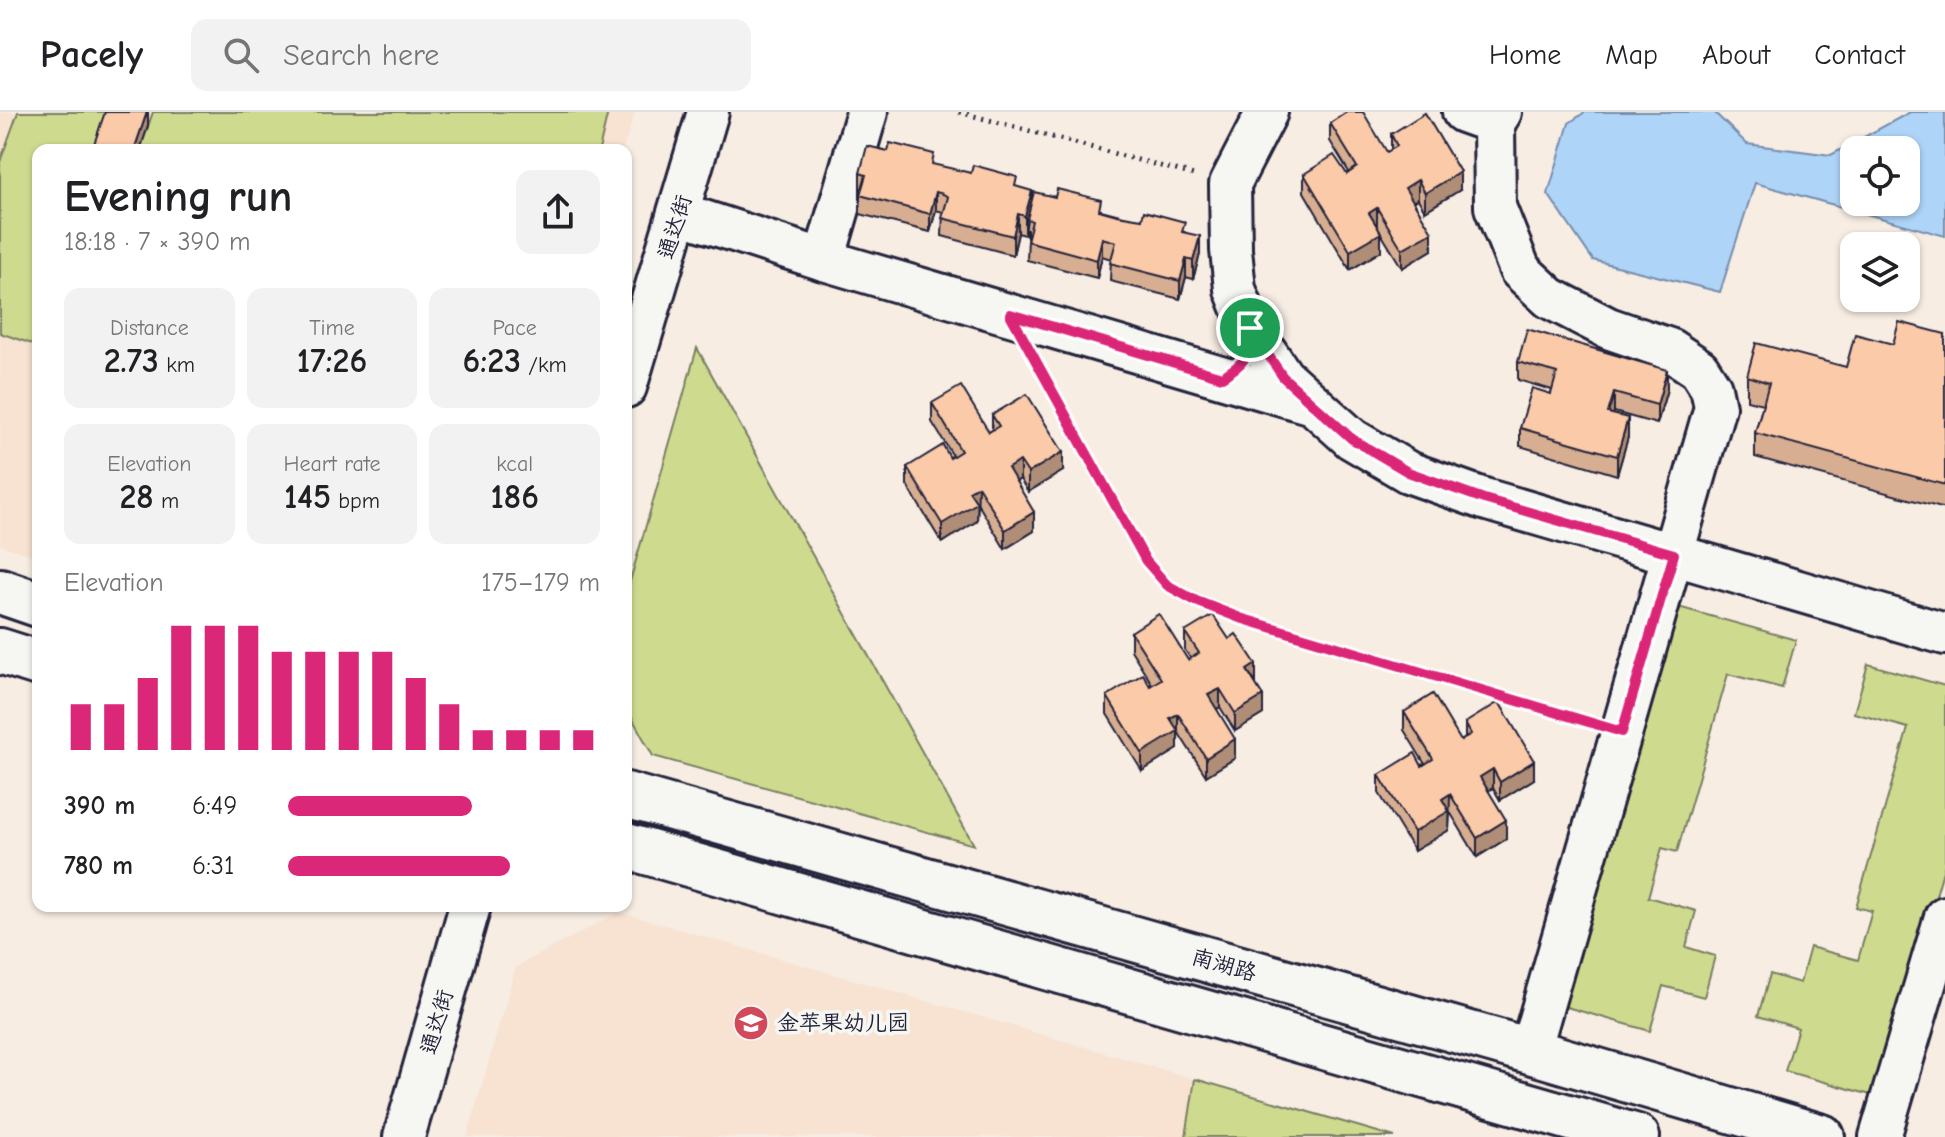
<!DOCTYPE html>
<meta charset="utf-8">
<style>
:root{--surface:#fff;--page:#f2f2f2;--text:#202124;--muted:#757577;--line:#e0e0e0;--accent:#db2777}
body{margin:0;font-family:"Comic Neue","LXGW WenKai TC",sans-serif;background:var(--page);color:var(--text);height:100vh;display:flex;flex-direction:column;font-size:30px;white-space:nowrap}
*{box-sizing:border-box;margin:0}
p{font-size:26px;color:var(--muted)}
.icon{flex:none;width:44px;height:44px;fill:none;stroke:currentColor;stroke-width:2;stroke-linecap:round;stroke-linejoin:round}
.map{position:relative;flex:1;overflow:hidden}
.details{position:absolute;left:32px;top:32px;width:600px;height:768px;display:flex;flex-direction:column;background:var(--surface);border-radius:16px;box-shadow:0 2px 6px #0004}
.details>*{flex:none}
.fabs{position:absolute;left:1840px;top:24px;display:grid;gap:16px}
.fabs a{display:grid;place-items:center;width:80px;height:80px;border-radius:16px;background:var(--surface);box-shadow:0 2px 6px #0004;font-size:40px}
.pin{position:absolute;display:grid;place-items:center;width:68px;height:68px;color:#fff;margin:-34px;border:4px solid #fff;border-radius:50%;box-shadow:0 2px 8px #0007}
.round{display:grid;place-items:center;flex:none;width:84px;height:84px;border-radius:16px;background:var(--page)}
.head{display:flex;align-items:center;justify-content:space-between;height:136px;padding:0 32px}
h1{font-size:44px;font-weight:700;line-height:60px}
.stats{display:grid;grid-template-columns:repeat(3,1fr);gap:12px;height:136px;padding:8px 32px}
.stats div{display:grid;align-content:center;border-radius:16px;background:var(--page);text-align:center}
.stats b{font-size:34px;font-weight:700}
.stats small{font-size:22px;font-weight:400}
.stats p{font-size:22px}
.chart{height:224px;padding:16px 32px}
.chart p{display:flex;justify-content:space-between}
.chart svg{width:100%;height:144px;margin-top:8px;stroke:var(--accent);stroke-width:6}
ul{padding:0 32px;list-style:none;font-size:26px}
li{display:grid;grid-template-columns:128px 96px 1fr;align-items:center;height:60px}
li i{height:20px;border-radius:10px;background:var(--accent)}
header{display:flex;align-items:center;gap:48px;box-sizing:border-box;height:112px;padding:0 40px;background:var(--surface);border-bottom:2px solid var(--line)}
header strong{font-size:38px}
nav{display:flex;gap:44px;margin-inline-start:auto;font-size:28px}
.search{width:560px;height:72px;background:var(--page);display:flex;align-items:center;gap:20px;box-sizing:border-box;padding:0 28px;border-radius:16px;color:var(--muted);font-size:30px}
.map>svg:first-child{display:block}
.built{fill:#f8e2d2}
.green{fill:#cedb8e;stroke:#787e64;stroke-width:2}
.water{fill:#aed4f8;stroke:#768dac;stroke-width:2;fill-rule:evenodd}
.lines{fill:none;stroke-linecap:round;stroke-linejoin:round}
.minor-casing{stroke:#22223b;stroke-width:46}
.major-casing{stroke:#22223b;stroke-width:50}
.path{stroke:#22223b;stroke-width:5;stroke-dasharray:2 6;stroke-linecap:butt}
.minor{stroke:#f6f6f2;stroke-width:40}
.major{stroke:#f6f6f2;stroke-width:44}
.wall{fill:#d7ae91;stroke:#22223b;stroke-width:2}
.shaded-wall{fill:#af8d76;stroke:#22223b;stroke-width:2}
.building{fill:#facaa9;stroke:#22223b;stroke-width:2}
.route-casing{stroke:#fff;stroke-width:16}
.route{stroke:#db2777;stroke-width:10}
.labels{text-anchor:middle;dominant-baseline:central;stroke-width:7;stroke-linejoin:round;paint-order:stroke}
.street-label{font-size:22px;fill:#22223b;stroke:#f6f6f2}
.poi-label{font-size:22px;fill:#22223b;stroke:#f6f6f2;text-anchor:start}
</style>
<header>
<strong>Pacely</strong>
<div class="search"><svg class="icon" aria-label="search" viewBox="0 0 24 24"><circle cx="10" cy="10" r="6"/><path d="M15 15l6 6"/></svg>Search here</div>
<nav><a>Home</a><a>Map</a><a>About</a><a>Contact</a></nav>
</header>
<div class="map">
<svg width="1945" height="1025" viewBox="0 0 1945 1025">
<rect width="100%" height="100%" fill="#f7ede3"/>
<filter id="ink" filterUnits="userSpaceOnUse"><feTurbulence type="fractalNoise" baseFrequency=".0125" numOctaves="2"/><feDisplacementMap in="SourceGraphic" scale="16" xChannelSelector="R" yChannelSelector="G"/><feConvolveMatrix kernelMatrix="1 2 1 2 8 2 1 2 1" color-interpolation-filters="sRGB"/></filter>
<g filter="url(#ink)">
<g class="built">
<path d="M0,0H635L623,38H38V445L0,433Z"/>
<path d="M619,800L1195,967L1186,1025H467L516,855Z"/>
</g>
<g class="green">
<path d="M18,0H111L98,38H38V214L32,232L0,221V50Z"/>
<path d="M153,0H608L599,38H140Z"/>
<path d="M697,236L974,733L653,644L626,595V483Z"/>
<path d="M1671,493L1796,528L1782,576L1728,562L1677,740L1662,736L1648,785L1696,799L1686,835L1715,844L1704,885L1663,874L1650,919L1556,892Z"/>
<path d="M1868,552L1945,574V752L1878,985L1785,959L1798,916L1758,904L1770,862L1800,871L1810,835L1858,848L1872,799L1856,795L1908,616L1854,601Z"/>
<path d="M1195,967L1395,1025H1186Z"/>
</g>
<path class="water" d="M1585,0H1714L1747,32L1831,43L1910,0H1945V124L1755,71L1720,180L1593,148L1548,82L1569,11ZM1854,38H1906V90H1854Z"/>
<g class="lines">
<defs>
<g id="minor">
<path d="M1267,0L1230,72L1231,138L1235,177L1250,216L1283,265L1352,327L1408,360L1484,387L1945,522"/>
<path d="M1463,0L1494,11"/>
<path d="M1501,0L1494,11L1495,95L1520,158L1550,186L1608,216L1669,237L1699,257L1711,276L1715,295L1530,939"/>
<path d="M679,101L824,148L1309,291"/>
<path d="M824,148L867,0"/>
<path d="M626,275L708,0"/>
<path d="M404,1025L470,794"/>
<path d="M1880,1025L1945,805"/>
</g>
<g id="major">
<path d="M0,479L38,492"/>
<path d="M0,539L38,551"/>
<path d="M626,683L1530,939L1822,1025"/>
<path d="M626,734L1637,1025"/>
</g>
</defs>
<use href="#minor" class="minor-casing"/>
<use href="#major" class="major-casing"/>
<g class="path">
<path d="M959,0L1198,64"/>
<path d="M1034,246L1146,449L1167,473L1196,489L1240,506L1590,611"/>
</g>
<use href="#minor" class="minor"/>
<use href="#major" class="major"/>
</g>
<g class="wall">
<path d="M1330,11L1387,40L1391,38V22L1460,78L1425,99L1418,87L1414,89L1432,138L1402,156L1377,115L1381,139L1350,158L1304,80V62H1347L1349,60L1330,29Z"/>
<path d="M934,53L1017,75L1032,88L1101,98L1185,120L1200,142L1193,167L1186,165L1180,187L1110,169L1111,147L1102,144L1097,166L1027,148L1028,126H1027V117L1025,123L1018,121L1013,143L942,124L943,100L936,98L930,120L860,102V61Z"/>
<path d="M1945,222V397L1755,345V321L1763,292L1747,288V264L1846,255L1893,232Z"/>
<path d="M1518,250L1667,277L1657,312L1614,300L1613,302L1628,325L1617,363L1520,334V316L1551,282L1552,278L1518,268Z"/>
<path d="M932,291L989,320L992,318V303L1063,359L1028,380L1020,367L1016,370L1034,419L1005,437L978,392L977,409L942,431L907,373V355L953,344L932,310Z"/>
<path d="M1131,520L1188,548L1191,547L1185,538V520L1255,571L1263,602L1235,619L1220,595L1217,597L1235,646L1206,664L1178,620V637L1142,659L1107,602V584L1152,572L1131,538Z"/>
<path d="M1404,600L1461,629L1465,626V611L1534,667L1500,688L1493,676L1488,678L1506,727L1477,745L1450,700L1449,718L1414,739L1379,681V663L1425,652L1404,618Z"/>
</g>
<g class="shaded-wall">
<path d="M147,0H148V14L140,38H134Z"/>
<path d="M1460,60V78L1425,99V81Z"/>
<path d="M1418,68V87L1405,94V76Z"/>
<path d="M1032,79V97L1027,107L1025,123V104Z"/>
<path d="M936,80V98L930,120V102Z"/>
<path d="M1377,96V115L1369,101Z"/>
<path d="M1018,102V121L1013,143V124Z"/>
<path d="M1432,120V138L1402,156V137Z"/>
<path d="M1381,121V139L1350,158V139Z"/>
<path d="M1200,124V142L1193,167V149Z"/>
<path d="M1102,126V144L1097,166V148Z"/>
<path d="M1186,147V165L1180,187V169Z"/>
<path d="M1667,258V277L1657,312V293Z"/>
<path d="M1614,281V300L1608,320V301Z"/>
<path d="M1628,306V325L1617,363V344Z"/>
<path d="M1063,340V359L1028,380V361Z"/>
<path d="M1020,349V367L1008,375V356Z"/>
<path d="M978,374L977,409L942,431V412L969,379Z"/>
<path d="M1034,400V419L1005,437V418Z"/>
<path d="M1256,552V571L1247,558Z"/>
<path d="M1220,577V595L1208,602V583Z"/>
<path d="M1263,584V602L1235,619V601Z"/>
<path d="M1178,602V637L1142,659V641L1170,606Z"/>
<path d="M1235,627V646L1206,664V646Z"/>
<path d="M1534,649V667L1500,688V670Z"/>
<path d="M1493,657V676L1480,683V665Z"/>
<path d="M1450,682L1449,718L1414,739V720L1442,687Z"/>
<path d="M1506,708V727L1477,745V726Z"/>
</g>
<g class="building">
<path d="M105,0H147L134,38H92Z"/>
<path d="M1347,0H1363L1387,40L1397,34L1391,22L1425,1L1460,60L1425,81L1418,68L1405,76L1432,120L1402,137L1377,96L1369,101L1381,121L1350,139L1304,62L1334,43L1347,62L1357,55L1330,11Z"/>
<path d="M890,31L934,42L932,52L971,61L973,53L1017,65L1015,74L1032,79L1025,104L1018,102L1013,124L942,106L948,85L943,82L936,80L930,102L860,83L866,63L860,61L867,34L888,39Z"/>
<path d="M1057,77L1101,88L1099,98L1117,103L1142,107L1144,99L1185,110L1182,120L1200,124L1193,149L1186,147L1180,169L1110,151L1116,130L1102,126L1097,148L1027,129L1032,109L1027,107L1034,80L1055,85Z"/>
<path d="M1899,210L1945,222V373L1755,321L1769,271L1747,264L1756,231L1846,255L1855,222L1893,232Z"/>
<path d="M1527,217L1667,258L1657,293L1614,281L1608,301L1628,306L1617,344L1520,316L1532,276L1551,282L1557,261L1518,250Z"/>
<path d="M961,274L989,320L999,314L992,303L1027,282L1063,340L1028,361L1020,349L1008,356L1034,400L1005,418L978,374L969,379L977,391L942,412L907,355L943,333L950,346L961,339L932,291Z"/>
<path d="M1159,502L1188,548L1199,541L1185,520L1213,503L1229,527L1236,522L1256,552L1247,558L1263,584L1235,601L1220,577L1208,583L1235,627L1206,646L1178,602L1170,606L1178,619L1142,641L1107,584L1143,562L1150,574L1161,567L1131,520Z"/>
<path d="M1433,582L1461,629L1471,622L1465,611L1499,590L1534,649L1500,670L1493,657L1480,665L1506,708L1477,726L1450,682L1442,687L1449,699L1414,720L1379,663L1415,641L1422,654L1433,647L1404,600Z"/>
</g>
</g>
<g class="lines" filter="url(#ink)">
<defs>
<path id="route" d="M1010,202L1222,265C1247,249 1249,246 1250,216L1283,265L1352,327L1408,360L1484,387L1674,442L1622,620L1240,506L1196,489L1167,473L1146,449Z"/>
</defs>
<use href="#route" class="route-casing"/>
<use href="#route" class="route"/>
</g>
<defs>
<symbol id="school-disc" viewBox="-11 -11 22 22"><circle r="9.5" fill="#d1495b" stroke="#f6f6f2"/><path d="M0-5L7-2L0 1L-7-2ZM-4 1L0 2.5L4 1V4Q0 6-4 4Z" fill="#fff"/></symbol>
</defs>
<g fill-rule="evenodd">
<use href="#school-disc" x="731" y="891" width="40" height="40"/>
</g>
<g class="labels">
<g class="street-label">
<text transform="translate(675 115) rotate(-73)">通达街</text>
<text transform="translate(1224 853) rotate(16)">南湖路</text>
<text transform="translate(437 910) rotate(-74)">通达街</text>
</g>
<g class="poi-label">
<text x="777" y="911">金苹果幼儿园</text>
</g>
</g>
</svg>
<div class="fabs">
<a><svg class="icon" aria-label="locate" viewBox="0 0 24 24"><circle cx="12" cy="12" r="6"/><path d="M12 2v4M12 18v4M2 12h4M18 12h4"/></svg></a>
<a><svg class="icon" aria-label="layers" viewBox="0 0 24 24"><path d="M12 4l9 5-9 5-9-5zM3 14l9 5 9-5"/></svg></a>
</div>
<div class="pin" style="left:1250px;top:216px;background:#1e9e55"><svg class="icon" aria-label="arrive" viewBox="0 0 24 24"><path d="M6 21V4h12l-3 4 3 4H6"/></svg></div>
<section class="details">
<div class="head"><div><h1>Evening run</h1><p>18:18 · 7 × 390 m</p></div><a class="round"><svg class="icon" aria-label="share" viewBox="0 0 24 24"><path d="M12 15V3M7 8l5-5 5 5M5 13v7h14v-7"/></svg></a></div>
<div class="stats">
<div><p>Distance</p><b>2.73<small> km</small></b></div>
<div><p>Time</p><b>17:26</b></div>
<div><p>Pace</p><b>6:23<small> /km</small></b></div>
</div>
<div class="stats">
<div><p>Elevation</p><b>28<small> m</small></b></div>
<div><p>Heart rate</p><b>145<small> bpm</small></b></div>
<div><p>kcal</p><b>186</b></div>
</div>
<div class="chart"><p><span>Elevation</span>175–179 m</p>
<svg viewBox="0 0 160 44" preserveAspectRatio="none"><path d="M5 44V30M15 44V30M25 44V22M35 44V6M45 44V6M55 44V6M65 44V14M75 44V14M85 44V14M95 44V14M105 44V22M115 44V30M125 44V38M135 44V38M145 44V38M155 44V38"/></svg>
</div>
<ul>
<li><b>390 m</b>6:49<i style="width:59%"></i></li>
<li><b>780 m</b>6:31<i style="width:71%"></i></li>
</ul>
</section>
</div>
